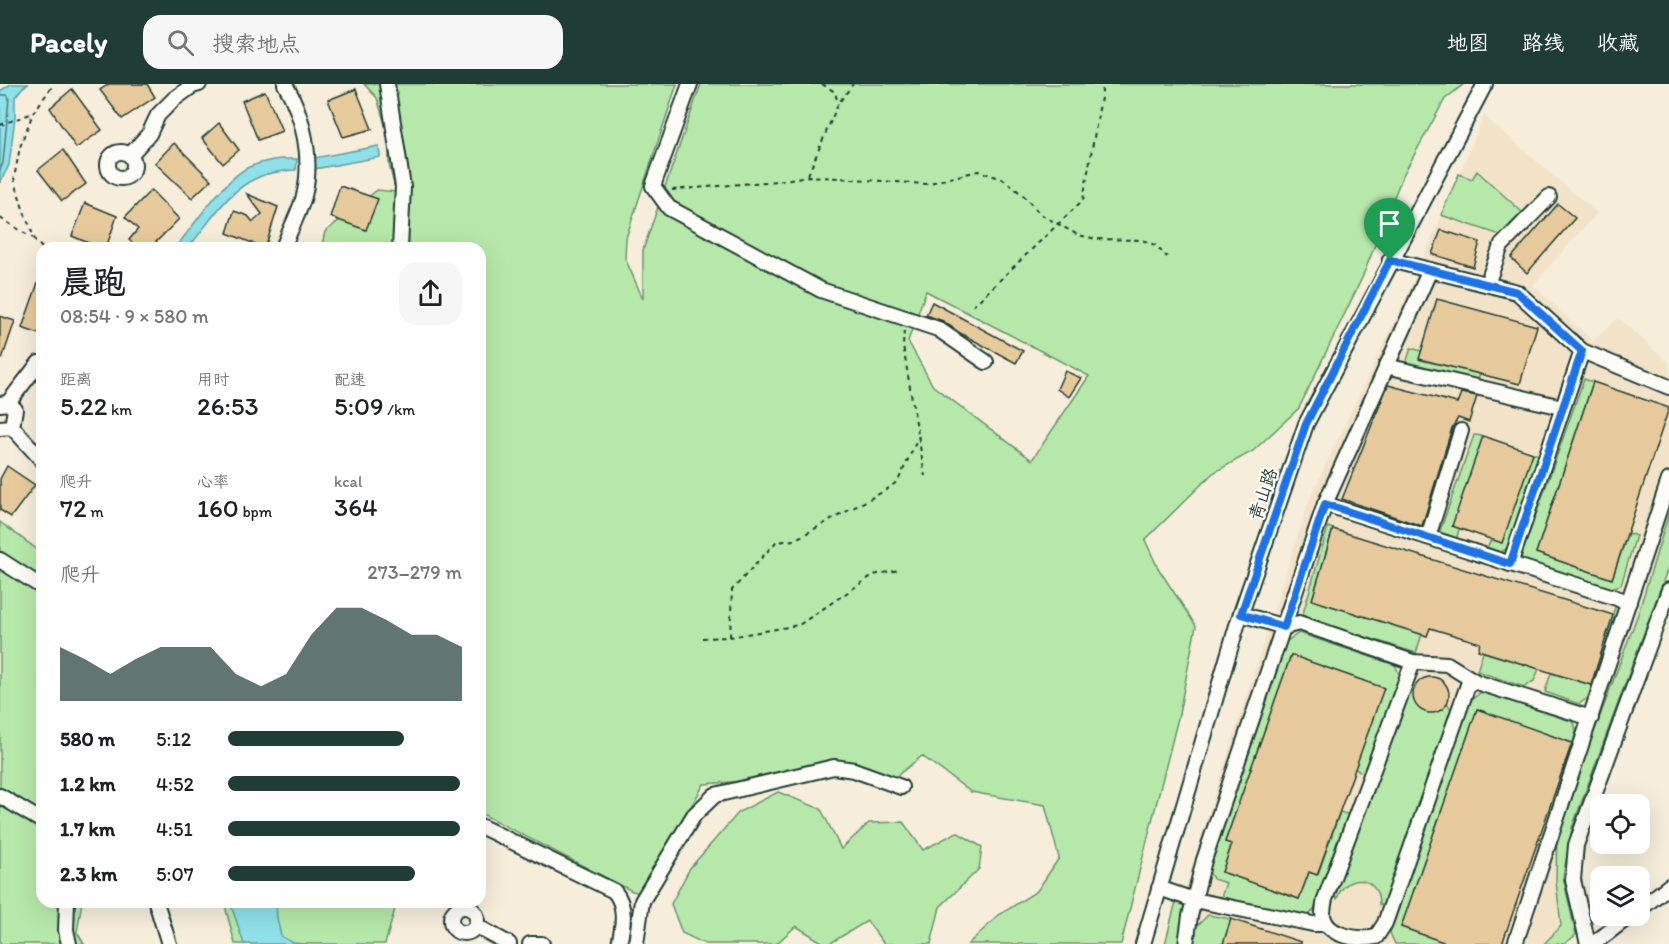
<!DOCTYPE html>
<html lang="zh">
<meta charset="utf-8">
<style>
:root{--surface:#fff;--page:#f6f6f6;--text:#202124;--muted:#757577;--accent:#1f3d34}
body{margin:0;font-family:Itim,"LXGW WenKai TC",sans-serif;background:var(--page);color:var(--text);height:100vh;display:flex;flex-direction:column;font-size:22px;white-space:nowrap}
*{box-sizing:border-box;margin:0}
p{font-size:20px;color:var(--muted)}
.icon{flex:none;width:33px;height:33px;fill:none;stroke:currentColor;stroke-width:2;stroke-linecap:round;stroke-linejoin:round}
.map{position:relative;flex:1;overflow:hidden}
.panel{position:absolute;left:36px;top:158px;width:450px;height:666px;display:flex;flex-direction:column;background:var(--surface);border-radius:18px;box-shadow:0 6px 24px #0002}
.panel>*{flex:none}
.buttons{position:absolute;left:1590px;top:710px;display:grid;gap:12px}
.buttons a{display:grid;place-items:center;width:60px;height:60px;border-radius:12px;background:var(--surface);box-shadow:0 6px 24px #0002;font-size:30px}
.pin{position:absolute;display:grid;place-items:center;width:51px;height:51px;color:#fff;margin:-62px -26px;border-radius:50% 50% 50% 0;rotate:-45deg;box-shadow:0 0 6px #0007}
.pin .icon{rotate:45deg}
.round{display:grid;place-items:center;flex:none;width:63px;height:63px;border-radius:18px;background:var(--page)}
.headline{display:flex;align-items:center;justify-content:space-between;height:102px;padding:0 24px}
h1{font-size:33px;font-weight:600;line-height:45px}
.stats{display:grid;grid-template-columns:repeat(3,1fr);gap:9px;height:102px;padding:6px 24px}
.stats div{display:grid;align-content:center}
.stats b{font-size:26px;font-weight:600}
.stats small{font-size:16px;font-weight:400}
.stats p{font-size:16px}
.chart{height:168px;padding:12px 24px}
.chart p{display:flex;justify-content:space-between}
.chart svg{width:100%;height:108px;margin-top:6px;fill:var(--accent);opacity:.7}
ul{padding:0 24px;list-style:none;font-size:20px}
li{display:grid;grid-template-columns:96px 72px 1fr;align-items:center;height:45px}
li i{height:15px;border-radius:8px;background:var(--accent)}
header{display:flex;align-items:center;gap:36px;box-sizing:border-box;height:84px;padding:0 30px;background:var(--accent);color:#fff}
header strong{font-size:28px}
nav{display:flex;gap:33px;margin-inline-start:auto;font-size:21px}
.search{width:420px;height:54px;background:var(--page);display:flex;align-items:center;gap:15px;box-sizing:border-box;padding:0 21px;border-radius:18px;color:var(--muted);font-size:22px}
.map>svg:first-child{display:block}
.built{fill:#f2e2c8}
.green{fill:#b6e8a9;stroke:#6a926e;stroke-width:1.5;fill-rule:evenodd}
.water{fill:#8fe0e8;stroke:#629fa0;stroke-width:1.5}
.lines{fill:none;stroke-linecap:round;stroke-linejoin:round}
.shore{stroke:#4c7e7c;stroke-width:1.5}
.building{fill:#e7ca9b;stroke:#1f3d34;stroke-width:1.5}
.minor-casing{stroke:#1f3d34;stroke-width:18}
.path{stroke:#1f3d34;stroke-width:2;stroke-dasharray:4.5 4.5;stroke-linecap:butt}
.minor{stroke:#fdfcf7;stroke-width:14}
.route-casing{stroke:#fff;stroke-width:12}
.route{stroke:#1a73e8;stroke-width:8}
.labels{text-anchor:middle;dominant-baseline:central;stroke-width:4.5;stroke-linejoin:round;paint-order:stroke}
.street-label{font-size:18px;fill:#1f3d34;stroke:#fdfcf7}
</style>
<header>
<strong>Pacely</strong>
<div class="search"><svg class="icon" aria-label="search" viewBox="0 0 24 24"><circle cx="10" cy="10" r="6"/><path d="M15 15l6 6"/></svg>搜索地点</div>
<nav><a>地图</a><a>路线</a><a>收藏</a></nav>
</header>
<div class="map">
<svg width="1669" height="860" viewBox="0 0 1669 860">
<rect width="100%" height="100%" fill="#f6eddb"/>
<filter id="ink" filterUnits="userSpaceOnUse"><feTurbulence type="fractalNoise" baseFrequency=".0167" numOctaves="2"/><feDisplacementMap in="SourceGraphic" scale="12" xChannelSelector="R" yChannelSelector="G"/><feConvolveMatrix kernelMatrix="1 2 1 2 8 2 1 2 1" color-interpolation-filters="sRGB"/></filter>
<g filter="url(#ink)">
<path class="built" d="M1484,32L1597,129L1533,201L1593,258L1618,234L1669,279V481L1572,744L1563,793L1573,832L1571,847L1558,860H1170L1180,819L1310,414L1414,196Z"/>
<g class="green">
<path d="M364,0H677L626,154L625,174L643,215V166L701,0H1464L1445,15L1402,93L1362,194L1299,324L1253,367L1213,389L1145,456L1158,484L1196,542L1179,630L1121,860H968L999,831L1037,807L1059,774L1045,721L971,708L922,672L888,699L841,690L704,700L641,809L632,807L480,729V164H321L325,148L377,106L396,108L389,81V59L385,40L377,14ZM926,207L1089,292L1032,376L933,302L908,257Z"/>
<path d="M1477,87L1522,128L1500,151L1441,131L1459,90L1472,95Z"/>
<path d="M1411,264L1422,267L1420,276L1480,290L1478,296L1406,279Z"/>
<path d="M1584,295L1593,298L1536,469L1612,495L1628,449L1636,452L1621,501L1611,504L1527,479L1521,473Z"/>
<path d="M1474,351L1483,352L1456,457L1439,450Z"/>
<path d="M1533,369L1542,372L1510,463L1499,469L1486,466Z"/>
<path d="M1669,429V481L1572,744L1563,793L1576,851L1564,860H1544L1561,842L1556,797L1557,748L1638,530Z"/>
<path d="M0,438L42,469V818H82L77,848L84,860H0Z"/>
<path d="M1328,443L1333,445L1312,516L1422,550L1416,569L1302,533Z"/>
<path d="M1615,523L1621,525L1591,612L1579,620L1545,608L1551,589L1591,601Z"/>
<path d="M1299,549L1395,581L1400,592L1365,689L1355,685L1291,572L1225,758L1232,760L1222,788L1299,815L1309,788L1318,790L1340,728L1350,731L1314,826L1307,832L1221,813L1226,799L1213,795L1209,787L1287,557Z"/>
<path d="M1483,568L1539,585L1534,597L1524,603L1477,587Z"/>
<path d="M1414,606C1412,628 1435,636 1447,618L1451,626L1386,821H1379C1380,792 1345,787 1337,815L1333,811L1408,614Z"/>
<path d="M1481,608L1574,638L1576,647L1573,659L1477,626L1401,843L1449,860H1395L1390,849L1469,618Z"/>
<path d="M778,708L821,725L841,765L869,739L903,738L923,766L957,748L982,763L979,785L940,823L931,860H884L867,837L829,860H825L796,842L776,860H705L682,849L671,820L690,784L739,728Z"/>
<path d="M1176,817L1187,823L1178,860H1165Z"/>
<path d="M224,818H397L385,860H235Z"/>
<path d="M1208,831L1231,835L1223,860H1193L1196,843Z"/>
</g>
<g class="water">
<path d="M11,0H29L23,3L15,13V33L9,81L0,99V7Z"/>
<path d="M379,62L380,73L314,85V74Z"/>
<path d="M281,75H297L296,86C284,87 270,88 259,93C227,106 210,138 189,163H176C194,141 224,95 249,83C259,79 270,76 281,75Z"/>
<path d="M230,818H276L277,834L281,852L293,859L306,860H244Z"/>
</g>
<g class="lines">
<path class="shore" d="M0,11H7L9,14L3,79L0,86"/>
</g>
<g class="building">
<path d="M109,0H147L155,13L122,35L100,6Z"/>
<path d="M72,5L102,46L76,64L50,24Z"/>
<path d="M356,5L372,45L343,53L328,16Z"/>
<path d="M265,7L282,47L258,56L242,17Z"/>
<path d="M219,39L239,66L223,80L202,54Z"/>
<path d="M174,59L211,96L192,114L155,79Z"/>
<path d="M63,66L86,100L62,117L38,86Z"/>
<path d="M340,102L378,115L366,146L330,133Z"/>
<path d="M151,106L179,135L150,164H138L129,156L138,145L125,133Z"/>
<path d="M247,110L278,123L265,164L227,149L234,127L248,132L253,138L262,130Z"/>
<path d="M85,119L117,132L106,164H100L72,152Z"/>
<path d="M1558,120L1575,134L1527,189L1511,174Z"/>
<path d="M1441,146L1480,158L1473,183L1432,170Z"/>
<path d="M40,193H42V251L22,244Z"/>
<path d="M1437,215L1537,242L1520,300L1419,275Z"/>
<path d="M932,218L1023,267L1016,279L960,249L943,237L926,231Z"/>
<path d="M0,232L15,237L2,275H0Z"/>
<path d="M1065,287L1081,294L1069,313L1057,305Z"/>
<path d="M1593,298L1669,324L1612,495L1536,469Z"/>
<path d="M1388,301L1457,319L1461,309L1477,312L1469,338L1458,334L1452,344L1422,442L1342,415Z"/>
<path d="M1483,352L1533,369L1502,459L1452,442Z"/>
<path d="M7,382L35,401L11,433L0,426V395Z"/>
<path d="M1333,445L1613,531L1591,601L1478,566L1480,559L1430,544L1427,552L1312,516Z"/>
<path d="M1291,571L1384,604L1317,791L1309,788L1299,815L1222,788L1232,760L1225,758Z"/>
<circle cx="1431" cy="611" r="18"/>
<path d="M1477,625L1572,659L1502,860H1449L1401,843Z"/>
<path d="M1231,835L1301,858V860H1223Z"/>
</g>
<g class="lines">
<defs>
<g id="minor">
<path d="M387,0L403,103L400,164"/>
<path d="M690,0L653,102L669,124L821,206L938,245L986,278"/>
<circle cx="121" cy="81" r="13"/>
<path d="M130,71L149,50L158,31L174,15L192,2L199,0"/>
<path d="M283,164C289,148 300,127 304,112C313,75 304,33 285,0"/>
<path d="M1390,176L1517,208L1582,267L1510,480"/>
<path d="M1487,200L1501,162L1549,113"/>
<path d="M1582,267L1669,303"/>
<path d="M1386,282L1562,323"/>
<path d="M8,319L39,279"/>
<path d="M0,320L8,319L15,325L12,343"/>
<path d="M0,344L12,343L42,376"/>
<path d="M1325,420L1629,518"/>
<path d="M1428,453L1461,347"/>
<path d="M0,476L42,503"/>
<path d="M1241,530L1284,543L1299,539L1413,578L1447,580L1476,598L1591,634"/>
<path d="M1413,578L1325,815C1324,820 1323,825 1323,830C1324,852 1360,857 1376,853L1385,839L1470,595"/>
<path d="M0,712L42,737"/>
<path d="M480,742L614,807C627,822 623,842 619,860"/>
<path d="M1159,804L1194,816L1313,840H1326"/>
<path d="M67,818L66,846L69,860"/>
<path d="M156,818L169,860"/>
<circle cx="464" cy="836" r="13"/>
<path d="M1640,825L1669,802"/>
<path d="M476,842L509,860"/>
<path d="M530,860H542"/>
<path d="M636,860L642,817L694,731L715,711L834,683L854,686L901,703"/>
<path d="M1143,860L1238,538L1306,340L1485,0"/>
<path d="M1186,860L1190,832L1204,776L1325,420L1430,186"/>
<path d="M1515,860L1669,396"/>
<path d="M1588,860L1573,796L1576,761L1669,506"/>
<path d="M1593,860L1631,831"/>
</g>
</defs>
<use href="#minor" class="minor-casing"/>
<g class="path">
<path d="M822,0L835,8L838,20"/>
<path d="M0,41L33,29"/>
<path d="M808,91L838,20L853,0"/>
<path d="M672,106L777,97L808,92L926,100L978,87L1003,95L1024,112L1040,130L1078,151L1096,155L1142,156L1155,161L1167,173"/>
<path d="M0,134L33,154"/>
<path d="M42,164L35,156L23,125L14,94L20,63L33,29L54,0"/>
<path d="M973,222L1083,116L1102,8L1101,0"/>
<path d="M904,247L903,262L925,392"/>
<path d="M730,553L732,506L776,458L794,456L886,406L898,397L919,352"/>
<path d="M702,554L730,553L799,541L873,491L899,486"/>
</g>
<use href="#minor" class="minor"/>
</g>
</g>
<g class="lines" filter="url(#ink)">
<defs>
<path id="route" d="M1390,176L1517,208L1582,267L1510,480L1325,420L1284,543L1241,530L1306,340Z"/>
</defs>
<use href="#route" class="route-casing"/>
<use href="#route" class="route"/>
</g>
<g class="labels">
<g class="street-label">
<text transform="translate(1263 410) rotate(-71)">青山路</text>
</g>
</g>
</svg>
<div class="buttons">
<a><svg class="icon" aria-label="locate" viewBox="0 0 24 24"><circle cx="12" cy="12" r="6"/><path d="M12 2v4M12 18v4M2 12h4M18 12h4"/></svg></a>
<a><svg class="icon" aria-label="layers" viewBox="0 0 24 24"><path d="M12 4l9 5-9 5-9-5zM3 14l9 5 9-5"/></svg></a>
</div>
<div class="pin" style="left:1390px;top:176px;background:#1e9e55"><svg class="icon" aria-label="arrive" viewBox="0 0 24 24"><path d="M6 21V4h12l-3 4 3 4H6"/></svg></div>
<section class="panel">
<div class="headline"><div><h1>晨跑</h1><p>08:54 · 9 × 580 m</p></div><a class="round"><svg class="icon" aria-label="share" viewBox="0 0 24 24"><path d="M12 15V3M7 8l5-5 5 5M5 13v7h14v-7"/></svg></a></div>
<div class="stats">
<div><p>距离</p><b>5.22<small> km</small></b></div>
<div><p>用时</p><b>26:53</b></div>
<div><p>配速</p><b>5:09<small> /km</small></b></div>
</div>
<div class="stats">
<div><p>爬升</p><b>72<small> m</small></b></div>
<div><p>心率</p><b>160<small> bpm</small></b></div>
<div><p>kcal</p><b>364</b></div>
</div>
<div class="chart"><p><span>爬升</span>273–279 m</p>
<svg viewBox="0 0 160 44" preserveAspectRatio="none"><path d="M0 44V22L10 27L20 33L30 27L40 22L50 22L60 22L70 33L80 38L90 33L100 17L110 6L120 6L130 11L140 17L150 17L160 22V44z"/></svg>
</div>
<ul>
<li><b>580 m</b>5:12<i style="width:75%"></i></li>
<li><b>1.2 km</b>4:52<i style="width:99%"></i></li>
<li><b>1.7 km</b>4:51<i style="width:99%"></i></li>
<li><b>2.3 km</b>5:07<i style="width:80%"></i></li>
</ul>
</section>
</div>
